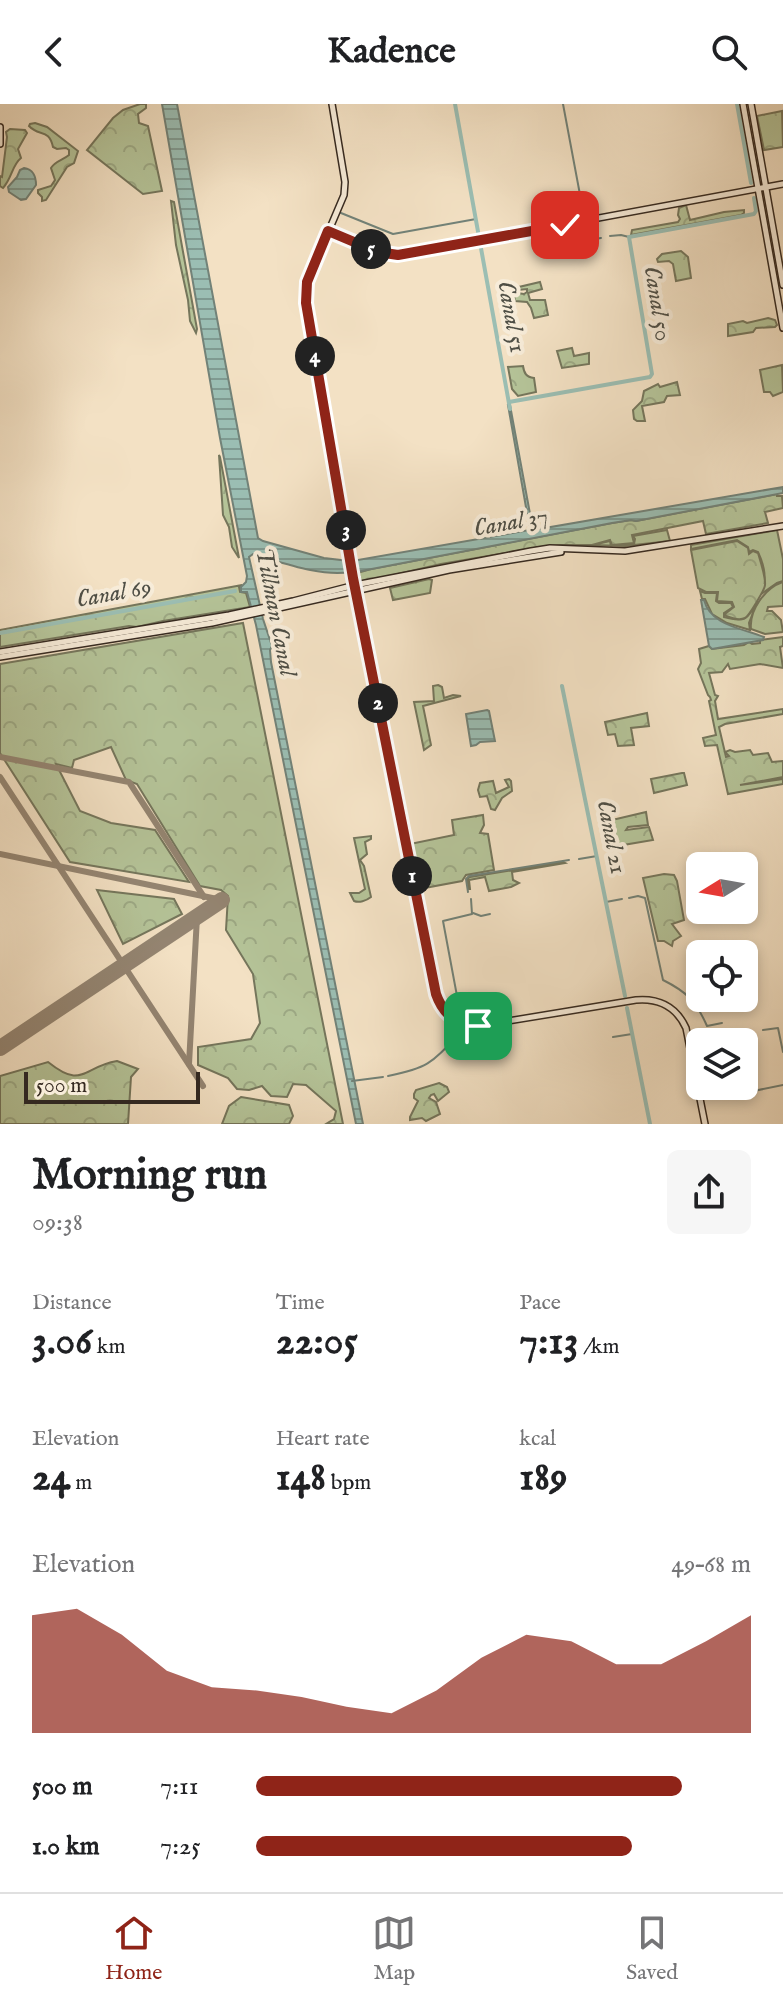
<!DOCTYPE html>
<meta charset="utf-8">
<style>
:root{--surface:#fff;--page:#f6f6f6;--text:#202124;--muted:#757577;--line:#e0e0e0;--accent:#8f2418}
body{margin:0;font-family:"IM FELL English",serif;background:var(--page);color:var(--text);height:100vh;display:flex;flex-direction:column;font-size:30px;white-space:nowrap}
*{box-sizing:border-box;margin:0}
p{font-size:26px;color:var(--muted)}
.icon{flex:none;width:44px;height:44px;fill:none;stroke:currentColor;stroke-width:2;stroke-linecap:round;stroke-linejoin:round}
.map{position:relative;height:1020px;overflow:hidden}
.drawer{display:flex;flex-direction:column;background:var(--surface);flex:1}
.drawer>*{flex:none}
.needle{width:52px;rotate:259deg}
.fabs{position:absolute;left:686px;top:748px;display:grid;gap:16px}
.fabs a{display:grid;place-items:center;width:72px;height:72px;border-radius:12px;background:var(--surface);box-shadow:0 4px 12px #0003;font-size:40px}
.scale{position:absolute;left:24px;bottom:20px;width:176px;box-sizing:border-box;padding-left:8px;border:4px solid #352920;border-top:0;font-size:22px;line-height:28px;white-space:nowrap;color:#352920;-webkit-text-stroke:6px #f7ecd9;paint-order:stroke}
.pin{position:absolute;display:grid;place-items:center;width:68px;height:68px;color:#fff;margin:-34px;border-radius:16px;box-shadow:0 4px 12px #0006}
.km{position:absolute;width:40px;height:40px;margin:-20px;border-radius:50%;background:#222;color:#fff;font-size:22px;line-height:40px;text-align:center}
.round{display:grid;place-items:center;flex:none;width:84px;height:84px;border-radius:12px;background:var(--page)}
.overview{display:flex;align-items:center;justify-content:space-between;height:136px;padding:0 32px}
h1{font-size:44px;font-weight:700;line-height:60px}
.stats{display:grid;grid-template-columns:repeat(3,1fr);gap:12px;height:136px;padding:8px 32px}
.stats div{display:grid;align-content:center}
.stats b{font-size:40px;font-weight:700}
.stats small{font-size:22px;font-weight:400}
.stats p{font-size:22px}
.chart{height:224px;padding:16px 32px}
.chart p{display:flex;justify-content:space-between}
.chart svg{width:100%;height:144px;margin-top:8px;fill:var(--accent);opacity:.7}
ul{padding:0 32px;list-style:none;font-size:26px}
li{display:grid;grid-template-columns:128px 96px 1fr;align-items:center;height:60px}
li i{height:20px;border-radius:10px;background:var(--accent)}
header{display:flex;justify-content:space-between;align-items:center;height:104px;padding:0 32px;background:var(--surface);font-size:36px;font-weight:700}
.tabs{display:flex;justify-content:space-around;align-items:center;height:112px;border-top:2px solid var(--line);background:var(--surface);font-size:22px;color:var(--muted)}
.tabs a{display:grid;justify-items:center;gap:4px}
.tabs .on{color:var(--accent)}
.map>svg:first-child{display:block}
.green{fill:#b5c499;stroke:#75765c;stroke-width:2}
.forest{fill:url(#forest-crowns);stroke:#75765c;stroke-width:2}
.water{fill:url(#water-rules);stroke:#728278;stroke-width:2}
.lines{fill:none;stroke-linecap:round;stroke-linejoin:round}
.stream{stroke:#728278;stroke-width:2}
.canal{stroke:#9bbeb3;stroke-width:4}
.taxiway{stroke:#948572;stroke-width:6}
.runway{stroke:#948572;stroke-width:16}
.secondary-casing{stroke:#352920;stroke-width:8}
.secondary{stroke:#f7ecd9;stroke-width:5}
.route-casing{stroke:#fff;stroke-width:16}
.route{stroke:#8f2418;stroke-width:10}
.labels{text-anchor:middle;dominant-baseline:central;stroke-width:8;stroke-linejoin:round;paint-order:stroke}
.water-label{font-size:24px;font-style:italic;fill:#4e4e45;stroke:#f7ecd9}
</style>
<header><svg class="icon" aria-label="back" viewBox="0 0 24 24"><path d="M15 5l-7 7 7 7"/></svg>Kadence<svg class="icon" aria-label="search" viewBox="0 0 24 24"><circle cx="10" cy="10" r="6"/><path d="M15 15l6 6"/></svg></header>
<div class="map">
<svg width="783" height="1020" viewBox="0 0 783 1020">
<defs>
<pattern id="forest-crowns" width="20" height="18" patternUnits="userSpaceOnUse" patternTransform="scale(2)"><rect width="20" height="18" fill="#b5c499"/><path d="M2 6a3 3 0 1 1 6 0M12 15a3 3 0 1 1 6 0" fill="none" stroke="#9ca884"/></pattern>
<pattern id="water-rules" width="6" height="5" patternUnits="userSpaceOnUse" patternTransform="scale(2)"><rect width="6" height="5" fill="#9bbeb3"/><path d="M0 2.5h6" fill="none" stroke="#7f9a91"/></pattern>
</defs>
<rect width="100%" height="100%" fill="#f3e1c4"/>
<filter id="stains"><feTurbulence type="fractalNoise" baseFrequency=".0025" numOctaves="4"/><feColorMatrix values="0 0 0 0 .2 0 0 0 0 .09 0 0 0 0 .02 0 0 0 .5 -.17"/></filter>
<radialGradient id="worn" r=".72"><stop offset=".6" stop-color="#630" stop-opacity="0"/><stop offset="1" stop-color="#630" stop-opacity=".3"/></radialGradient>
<g class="green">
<path d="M667,426L670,437L625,442L592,441L610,437L611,442L634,440L635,435L633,432Z"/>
<path d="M777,426L783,455V477L777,479L760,491C768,478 765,463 758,448L753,446L749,448L748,443L737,436L691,445V441Z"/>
<path d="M700,487L705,489H717L716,497L719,499H731L733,503L724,509V513C745,519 748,515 758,497L749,519L750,526L727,519L712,510L705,495H702Z"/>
</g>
<g class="forest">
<path d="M140,0H146V4L138,10L139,19L148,22L162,87L143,90L87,46L113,14L123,6Z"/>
<path d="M782,7L783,43L764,46L757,12Z"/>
<path d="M35,19L47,23L78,47L74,59L67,63L46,96L42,97V93L38,89V86L51,82L55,76L51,64C55,57 63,56 69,51V46L66,44L57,45L53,43C49,24 39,33 29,22L30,20Z"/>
<path d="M10,25L25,26L27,29L18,45L21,54C12,61 12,74 3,84L0,82V72L2,73L7,33L6,28Z"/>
<path d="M171,97L174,98L197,225L196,229L190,217L188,196L176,141Z"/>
<path d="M686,101L690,116L724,108L744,106V109L741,111L631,131L632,126L678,118L680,115L678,111L679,104Z"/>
<path d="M681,147L688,153L691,174L676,177L673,160L669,157L658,158L657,155L662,150Z"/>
<path d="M540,178L542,185L528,189L530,196H545L548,211L534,214L531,204L527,198L515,197L512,182H515L517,189L524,190L527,188V185L517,186L519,183Z"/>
<path d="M768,214L775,216L777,221L775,223L756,224L753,228L728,232V220L743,217L747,219Z"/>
<path d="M572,244L574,252L589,249V260L562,264L557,247Z"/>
<path d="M782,261L783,288L773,292L770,288H764L760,266Z"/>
<path d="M523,262C524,269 526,273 534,274L536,288L518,292L512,285L508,263Z"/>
<path d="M677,278L680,291L667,292L664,298L642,302L645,317H637L634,315L633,306L642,297L644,287L658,280L660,283Z"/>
<path d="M219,351L220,353L239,454L232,443L229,423L223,411Z"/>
<path d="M777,390V392H782L783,404L765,408L768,419L706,430L703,417L632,431L634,439L612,441L610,436L592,441H560L541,443L441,460L359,479L357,469L371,465L612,419L631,416L636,417Z"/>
<path d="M737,437L748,444L749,450L753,447L758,449C760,456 766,474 765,481C765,485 749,512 745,514C739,517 731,514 726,512L725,510L734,503L732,498L717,497L718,488H706L698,484L691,446Z"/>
<path d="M429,475L432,476L430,489L393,496L390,484Z"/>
<path d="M783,478V502L768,503L767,507H772L781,516L783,528L765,530L751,525C749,506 765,484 783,478Z"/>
<path d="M242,481L239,483L240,488L246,489L250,503L163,517L137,523L129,522L0,543V526Z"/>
<path d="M243,519L343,1020H326L334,1015L336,1007L306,981L293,980L287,993L271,992L262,982L249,986L237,985L228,974L198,961V943L251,935L260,919L253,870L226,826L228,792L221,786L200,782L137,680L126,676L111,643L74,656L72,664L56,660L80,707L111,719L155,726L189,778L70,758L0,649V560Z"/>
<path d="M783,533V542L780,543L783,564L760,560L730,565L728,560L722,568L709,569L715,591L718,592L715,597L718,615L783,605V610L725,620L719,623L726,653L729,652L725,648L730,646L735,648L750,646L753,651L768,649L772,658L783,657V673L740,681L783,675V680L728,690L717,641L705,642L703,634L716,631L709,597L711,596L710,593L708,591L698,565L701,559L699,545L709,542L712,545L744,541L749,538L752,540L760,539V536Z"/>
<path d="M438,581L442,583L444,594L453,591L461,592L423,602L431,641L424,646L414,598L434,597L433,582Z"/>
<path d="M647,609L649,622L631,624L634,641L618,642L615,630L608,631L605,618Z"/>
<path d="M682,669H684L687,681L654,689L651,675Z"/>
<path d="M509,675L511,677L512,687L502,694L495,706L491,705L487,692L480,693L478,686L480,679L493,677L496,689L509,683L505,676Z"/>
<path d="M646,708L648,721L628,723L626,726L649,723L653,736L617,742L612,716Z"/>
<path d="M483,711L484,721L480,729L488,730L494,766L466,771L462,777L419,785L410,740L454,731L452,716Z"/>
<path d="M371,732V735L365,738L367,750L360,756L364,762L371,793C366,797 359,799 354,797L350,789H359L365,785L354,734Z"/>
<path d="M563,758L565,759L512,768L513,776L519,779L511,783L489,787L485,773L469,776L470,785H469L467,775L470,773Z"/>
<path d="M664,770L674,771L677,777L684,816L672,820L681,832L673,837L672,842L664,837H658L643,774Z"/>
<path d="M97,786L174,795L182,810L123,840Z"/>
<path d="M117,957L138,965L131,973L128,1020H0V972L48,958C83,986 82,963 117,957Z"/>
<path d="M439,979L447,983L449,988L438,997L434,990L431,991L429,994L436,998L440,1010L426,1017L422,1014L410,1016V1013L418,997L414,994V990L416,986Z"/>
<path d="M241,993L289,1001L293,1012L289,1020H222L229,1002Z"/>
</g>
<g class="water">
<path d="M162,0H177L258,434L263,437L324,454L349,457L351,468C320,473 284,459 253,450L249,453L263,515L272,542L270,546L271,558L363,1020H356L256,521L247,488H241V483L246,478L247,472L220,334Z"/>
<path d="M24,64C33,65 36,73 36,81L26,95L21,96L9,88L8,83L17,73L20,66Z"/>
<path d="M508,301H510L512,312L533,426L783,383V389L636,417L631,416L612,419L356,468V467H354L352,457L530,426Z"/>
<path d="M701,496H704C711,522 742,524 764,533L763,536L712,545L709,542Z"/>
<path d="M487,606L489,607L495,637L480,638L476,641L471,642L466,610Z"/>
</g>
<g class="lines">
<g class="stream">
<path d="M563,0L584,112"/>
<path d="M341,109L393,130L476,115"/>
<path d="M586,122L588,136L601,134"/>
<path d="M610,132L621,131L629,133"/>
<path d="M579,755L597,752"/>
<path d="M468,788L466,775L469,772L569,756"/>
<path d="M629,794L638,792L645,794L663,876C687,888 696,897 707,922L722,919"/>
<path d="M606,798L622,795"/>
<path d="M473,809L481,812L490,810"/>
<path d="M453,901L457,896V892L443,817L472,810L471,795"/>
<path d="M763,926L778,924L783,948"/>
<path d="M613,933L632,930"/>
<path d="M388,972C427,964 431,960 458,931"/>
<path d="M352,977L383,973"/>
<path d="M719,994L783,981"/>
</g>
<g class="canal">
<path d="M455,0L510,305"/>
<path d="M737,0L751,79"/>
<path d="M509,298L650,273L652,270L629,133L754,110L756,107L754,94"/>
<path d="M0,529L235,487"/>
<path d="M562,582L625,892"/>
<path d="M627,904L650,1020"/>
</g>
<g class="taxiway">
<path d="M0,653L129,678L204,793"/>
<path d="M0,673L203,982"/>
<path d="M0,750L222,796"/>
<path d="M189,960L197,813"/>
</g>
<path class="runway" d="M0,944L222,796"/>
<defs>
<g id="secondary">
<path d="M332,0L345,78L344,91L307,178L306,199L353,474L439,898C448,913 460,921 478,922L636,896C659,894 676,902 686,924L705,1020"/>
<path d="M743,0L783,224"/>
<path d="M751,0L783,181"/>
<path d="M0,23V40"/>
<path d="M328,127L378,148L398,151L783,80"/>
<path d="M0,548L229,511L293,497L355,481L531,447L550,444L625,447L783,422"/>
<path d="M0,553L212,519L449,466L561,448"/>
</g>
</defs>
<use href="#secondary" class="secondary-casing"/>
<use href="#secondary" class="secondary"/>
</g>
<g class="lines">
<defs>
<path id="route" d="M478,922C457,921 443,910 436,890L353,474L306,199L307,178L328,127L378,148L398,151L565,121"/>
</defs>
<use href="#route" class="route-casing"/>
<use href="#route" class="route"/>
</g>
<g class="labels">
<g class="water-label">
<text transform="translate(657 200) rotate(81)">Canal 50</text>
<text transform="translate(511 213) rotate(80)">Canal 51</text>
<text transform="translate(511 419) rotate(-10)">Canal 37</text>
<text transform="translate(114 490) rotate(-10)">Canal 69</text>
<text transform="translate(275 508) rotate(79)">Tillman Canal</text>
<text transform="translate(611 733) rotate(79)">Canal 21</text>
</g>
</g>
<rect width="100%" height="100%" filter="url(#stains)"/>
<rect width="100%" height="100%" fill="url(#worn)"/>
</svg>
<div class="fabs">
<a><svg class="needle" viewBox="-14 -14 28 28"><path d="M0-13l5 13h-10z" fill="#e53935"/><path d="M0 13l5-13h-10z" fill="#757577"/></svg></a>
<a><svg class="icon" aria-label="locate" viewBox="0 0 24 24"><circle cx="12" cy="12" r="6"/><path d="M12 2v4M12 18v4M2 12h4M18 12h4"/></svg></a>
<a><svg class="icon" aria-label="layers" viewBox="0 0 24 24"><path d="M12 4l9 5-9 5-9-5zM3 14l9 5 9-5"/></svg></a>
</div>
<div class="scale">500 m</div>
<div class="pin" style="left:478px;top:922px;background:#1e9e55"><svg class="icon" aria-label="arrive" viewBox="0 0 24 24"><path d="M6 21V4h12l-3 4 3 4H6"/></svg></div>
<div class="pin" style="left:565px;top:121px;background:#d93025"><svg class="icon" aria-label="check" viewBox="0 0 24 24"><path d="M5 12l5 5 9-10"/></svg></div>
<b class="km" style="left:412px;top:772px">1</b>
<b class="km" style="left:378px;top:599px">2</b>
<b class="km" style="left:346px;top:426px">3</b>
<b class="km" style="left:315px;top:252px">4</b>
<b class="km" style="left:371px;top:145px">5</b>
</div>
<section class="drawer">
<div class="overview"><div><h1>Morning run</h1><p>09:38</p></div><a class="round"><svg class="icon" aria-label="share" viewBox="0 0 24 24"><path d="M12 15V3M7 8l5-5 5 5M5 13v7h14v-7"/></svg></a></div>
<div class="stats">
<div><p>Distance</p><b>3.06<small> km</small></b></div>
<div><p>Time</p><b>22:05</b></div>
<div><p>Pace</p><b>7:13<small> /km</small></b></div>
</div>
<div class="stats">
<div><p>Elevation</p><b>24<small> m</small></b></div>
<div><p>Heart rate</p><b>148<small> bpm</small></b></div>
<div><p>kcal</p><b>189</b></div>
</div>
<div class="chart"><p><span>Elevation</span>49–68 m</p>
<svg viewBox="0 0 160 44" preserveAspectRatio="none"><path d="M0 44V8L10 6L20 14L30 25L40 30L50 31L60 33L70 36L80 38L90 31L100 21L110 14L120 16L130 23L140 23L150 16L160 8V44z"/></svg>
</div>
<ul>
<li><b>500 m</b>7:11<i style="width:86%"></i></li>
<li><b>1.0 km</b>7:25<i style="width:76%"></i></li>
</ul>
</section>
<nav class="tabs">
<a class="on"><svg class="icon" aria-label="home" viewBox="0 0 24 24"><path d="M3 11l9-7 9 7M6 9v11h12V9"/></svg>Home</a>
<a><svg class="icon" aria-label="map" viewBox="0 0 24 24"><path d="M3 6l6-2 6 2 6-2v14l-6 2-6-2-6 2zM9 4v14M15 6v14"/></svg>Map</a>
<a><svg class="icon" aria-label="saved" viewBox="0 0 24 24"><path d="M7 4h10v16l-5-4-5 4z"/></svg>Saved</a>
</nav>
